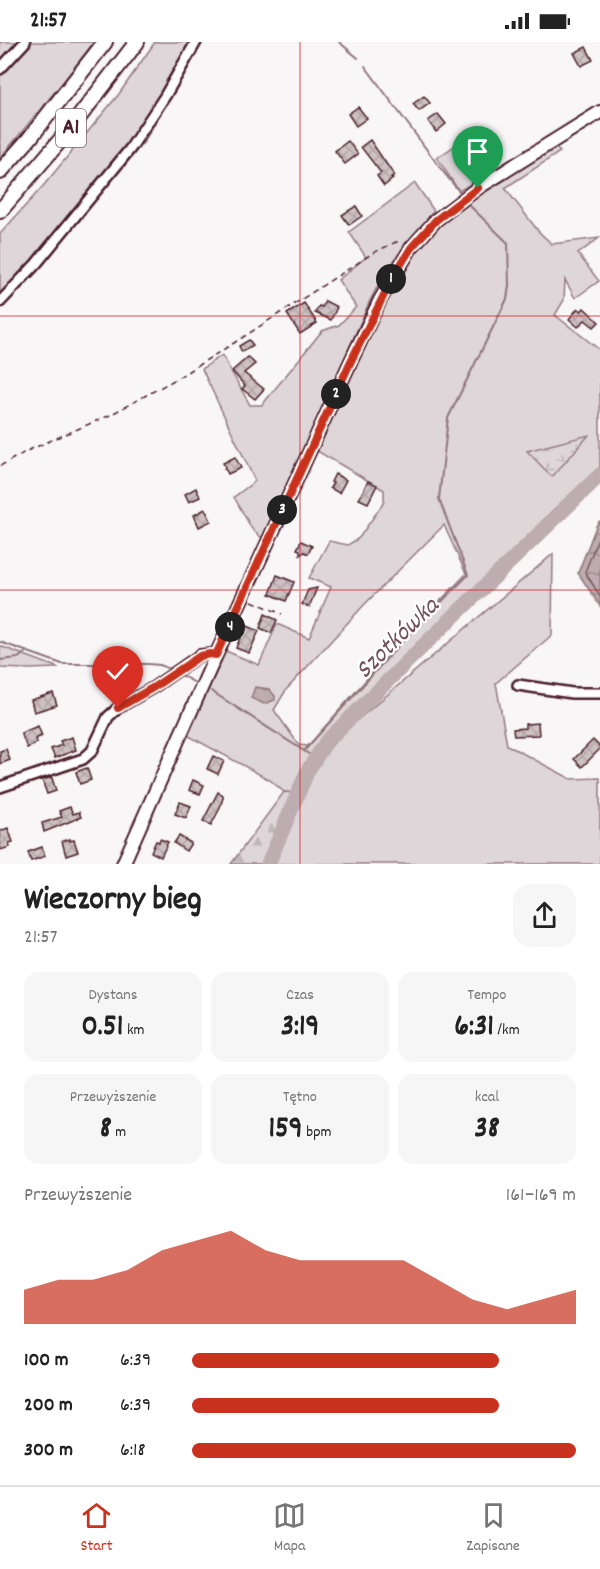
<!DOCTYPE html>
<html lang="pl">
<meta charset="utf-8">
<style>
:root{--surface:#fff;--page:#f6f6f6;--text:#222;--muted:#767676;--line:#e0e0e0;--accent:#c8321e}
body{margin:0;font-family:Dekko,sans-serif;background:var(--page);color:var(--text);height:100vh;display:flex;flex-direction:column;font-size:22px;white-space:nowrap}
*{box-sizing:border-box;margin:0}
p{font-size:20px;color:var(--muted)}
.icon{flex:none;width:33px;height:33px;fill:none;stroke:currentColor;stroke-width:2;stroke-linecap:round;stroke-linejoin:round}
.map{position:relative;height:822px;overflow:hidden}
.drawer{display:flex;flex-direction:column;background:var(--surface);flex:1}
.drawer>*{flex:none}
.pin{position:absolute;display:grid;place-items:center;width:51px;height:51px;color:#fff;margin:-62px -26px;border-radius:50% 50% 50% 0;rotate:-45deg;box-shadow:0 0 6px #0007}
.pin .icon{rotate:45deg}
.km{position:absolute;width:30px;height:30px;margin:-15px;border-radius:50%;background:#222;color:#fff;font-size:16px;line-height:30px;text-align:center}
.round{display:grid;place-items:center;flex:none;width:63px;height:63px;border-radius:18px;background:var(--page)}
.head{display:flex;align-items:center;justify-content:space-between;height:102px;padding:0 24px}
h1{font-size:33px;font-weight:700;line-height:45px}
.metrics{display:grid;grid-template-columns:repeat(3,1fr);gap:9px;height:102px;padding:6px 24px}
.metrics div{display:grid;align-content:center;border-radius:15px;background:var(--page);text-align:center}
.metrics b{font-size:30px;font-weight:700}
.metrics small{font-size:16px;font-weight:400}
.metrics p{font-size:16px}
.chart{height:168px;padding:12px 24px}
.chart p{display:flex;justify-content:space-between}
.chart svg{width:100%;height:108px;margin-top:6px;fill:var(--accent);opacity:.7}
ul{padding:0 24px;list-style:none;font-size:20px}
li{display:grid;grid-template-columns:96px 72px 1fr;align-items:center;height:45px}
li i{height:15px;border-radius:8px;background:var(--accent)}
.status{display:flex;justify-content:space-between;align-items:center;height:42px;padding:0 30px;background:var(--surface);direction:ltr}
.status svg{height:16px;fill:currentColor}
.tabs{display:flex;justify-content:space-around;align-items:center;height:84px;border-top:2px solid var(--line);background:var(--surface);font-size:16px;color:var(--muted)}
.tabs a{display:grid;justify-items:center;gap:3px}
.tabs .on{color:var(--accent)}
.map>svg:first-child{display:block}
.grass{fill:#ded6d9;stroke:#947a82;stroke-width:1.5;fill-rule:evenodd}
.forest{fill:url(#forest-firs);stroke:#947a82;stroke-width:1.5}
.wetland{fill:url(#wetland-marsh);stroke:#947a82;stroke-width:1.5}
.water{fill:url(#water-ripples);stroke:#8f747b;stroke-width:1.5}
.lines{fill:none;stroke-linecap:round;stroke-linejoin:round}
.shore{stroke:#785860;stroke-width:1.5}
.stream{stroke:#8f747b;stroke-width:2}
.river{stroke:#bdadb0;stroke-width:15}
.building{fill:url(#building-cross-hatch);stroke:#4a1f2b;stroke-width:1.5}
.minor-casing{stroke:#4a1f2b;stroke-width:14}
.major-casing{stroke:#4a1f2b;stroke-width:16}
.highway-casing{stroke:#4a1f2b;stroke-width:18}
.path{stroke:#4a1f2b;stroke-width:1.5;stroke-dasharray:6 4.5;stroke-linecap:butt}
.minor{stroke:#fff;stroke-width:9}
.major{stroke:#fff;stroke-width:12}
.highway{stroke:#fff;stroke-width:14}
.route-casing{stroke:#fff;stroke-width:12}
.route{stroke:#c8321e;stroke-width:8}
.grid{fill:none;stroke:#d62828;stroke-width:1.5;stroke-opacity:0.55}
.labels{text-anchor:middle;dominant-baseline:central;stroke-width:4.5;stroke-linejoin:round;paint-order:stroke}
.shield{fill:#fff;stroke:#80626b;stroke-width:1.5}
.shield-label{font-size:22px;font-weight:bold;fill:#4a1f2b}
.water-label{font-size:26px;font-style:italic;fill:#72515a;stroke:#fff}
</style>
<div class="status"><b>21:57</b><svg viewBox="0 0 49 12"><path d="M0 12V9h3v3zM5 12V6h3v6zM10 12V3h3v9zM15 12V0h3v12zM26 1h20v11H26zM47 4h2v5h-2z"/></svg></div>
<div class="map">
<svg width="600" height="822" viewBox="0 0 600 822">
<defs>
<pattern id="forest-firs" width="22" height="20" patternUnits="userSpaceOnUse" patternTransform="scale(1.5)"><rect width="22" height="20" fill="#ded6d9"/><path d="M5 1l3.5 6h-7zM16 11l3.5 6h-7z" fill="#c0b7ba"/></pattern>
<pattern id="wetland-marsh" width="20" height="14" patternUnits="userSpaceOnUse" patternTransform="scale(1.5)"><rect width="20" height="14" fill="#ded6d9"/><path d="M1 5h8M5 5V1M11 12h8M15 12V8" fill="none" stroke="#c0b7ba"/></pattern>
<pattern id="water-ripples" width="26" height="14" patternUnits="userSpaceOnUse" patternTransform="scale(1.5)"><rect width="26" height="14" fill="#bdadb0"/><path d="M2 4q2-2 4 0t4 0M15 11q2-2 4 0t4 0" fill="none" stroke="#9c8c8f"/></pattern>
<pattern id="building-cross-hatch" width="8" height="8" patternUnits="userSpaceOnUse" patternTransform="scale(1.5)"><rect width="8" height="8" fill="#cdc1c4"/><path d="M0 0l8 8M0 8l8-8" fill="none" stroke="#b2a5a9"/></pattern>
</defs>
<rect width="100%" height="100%" fill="#f8f6f7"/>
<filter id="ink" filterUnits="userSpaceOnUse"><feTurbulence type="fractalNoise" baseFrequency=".0167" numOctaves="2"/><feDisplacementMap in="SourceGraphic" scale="12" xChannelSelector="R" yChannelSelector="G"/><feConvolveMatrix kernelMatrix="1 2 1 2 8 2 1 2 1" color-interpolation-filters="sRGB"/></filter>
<g filter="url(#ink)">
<g class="grass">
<path d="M0,0H20L0,21Z"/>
<path d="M31,0H94L63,40L0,116V33Z"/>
<path d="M155,0H202L144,100L63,194L27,239L0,262V192L44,143L119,52Z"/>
<path d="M463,98L487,132L459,149L437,116Z"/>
<path d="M556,106L560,110L505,146L539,190L552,202L599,196L578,212L599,239L575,256L565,238L564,258L555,273L600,308V425L550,471L450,575L318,706L293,751L284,750L270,738L187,693L226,609L259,623L277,582L309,596L331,545L309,536L329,499L348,503L359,496L384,460V448L317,409C341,350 367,290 400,235C409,220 418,202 431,190C467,156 513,130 556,106ZM444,483L466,532L378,624L308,704L299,703L274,668L286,648L364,563Z"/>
<path d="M415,141L434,169C407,199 377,237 363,275L263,497L252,487L234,455L255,439L202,327L222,313L250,363H262L322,289L339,283L356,265L338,238L366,215L349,190Z"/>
<path d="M553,512L552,593L496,641L507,703L571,737L600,736V822H272L301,752L318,720L341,692Z"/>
<path d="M0,604L59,626L27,627L0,626Z"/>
</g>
<path class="forest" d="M284,750L293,751L263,822H231Z"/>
<path class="wetland" d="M589,393L552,435L527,409Z"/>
<g class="water">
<path d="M600,479V564L578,531L597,482Z"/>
<path d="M255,645L269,647L275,654V658L264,662L251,656Z"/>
</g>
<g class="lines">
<path class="shore" d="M600,491L585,530L600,554"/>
<g class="stream">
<path d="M339,0L358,16"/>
<path d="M365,24L441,127L459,149"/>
<path d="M0,600L62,622H148L160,623L172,628"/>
<path d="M0,618L18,616L25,611"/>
<path d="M179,632L195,641"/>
<path d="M211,649L315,716"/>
<path d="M304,709L398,604L468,533L439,457L448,376L507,257L509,244L508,201L468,162"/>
</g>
<path class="river" d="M268,822L308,728L326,700L422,605L600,433"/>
</g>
<g class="building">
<path d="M586,5L593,18L581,24L574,11Z"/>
<path d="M424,54L430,61L419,69L413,62Z"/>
<path d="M358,65L367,76L356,84L348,72Z"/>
<path d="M438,72L446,82L436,90L428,79Z"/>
<path d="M370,98L394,133L391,135L393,137L384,144L377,134L381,131L361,105Z"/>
<path d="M348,99L358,112L345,122L335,109Z"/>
<path d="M356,164L362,174L349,183L342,173Z"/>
<path d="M325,259L337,265L331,278L315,271L319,264L322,265Z"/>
<path d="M304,261L317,281L300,292L287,272Z"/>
<path d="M578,266L581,269L584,266L599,280L594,285L585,278L578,285L569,277Z"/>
<path d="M249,298L253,303L242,310L239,304Z"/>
<path d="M248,315L255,322L244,331L264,347L255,357L242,347L245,344L232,329Z"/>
<path d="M235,415L241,426L228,432L226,428L224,427L225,425L223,421Z"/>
<path d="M335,432L346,438L339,451L330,446L333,441L331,440Z"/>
<path d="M368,439L377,443L368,461L359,457Z"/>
<path d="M196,446L200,455L189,460L185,452Z"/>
<path d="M205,467L211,479L199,485L194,473Z"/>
<path d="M301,499L312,504L308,512L304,510L300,513V508L297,507Z"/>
<path d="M277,533L294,540L286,559L270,552Z"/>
<path d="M317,546L309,565L302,562L308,548Z"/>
<path d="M265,572L277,578L271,591L260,586Z"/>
<path d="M245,583L259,589L249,611L236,606Z"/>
<path d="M53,651L57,663L34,670L31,658Z"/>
<path d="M538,681L539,693L514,694L513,687L525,686V682Z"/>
<path d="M38,684L42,694L35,697L37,701L27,706L21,691Z"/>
<path d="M72,695L76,708L55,716L51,707L62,703L60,699Z"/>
<path d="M593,698L600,705V707L582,725L574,717Z"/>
<path d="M6,707L10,718L0,722V709Z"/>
<path d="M213,714L224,719L218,732L207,727Z"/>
<path d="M87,726L91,738L80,742L76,730Z"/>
<path d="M49,736H52L56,749L47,752L42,738Z"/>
<path d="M193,738L204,743L200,752L189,748Z"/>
<path d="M218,750L223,753V756L219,768L211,783L203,779Z"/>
<path d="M180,760L191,764L186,776L175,772Z"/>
<path d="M70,765L73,772L79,770L81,775L44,790L42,781L62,775L59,769Z"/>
<path d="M8,786L13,800L9,801L10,805L0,808V789Z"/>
<path d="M179,794L191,801L186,809L174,801Z"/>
<path d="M70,797V799L74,798L78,810L66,814L62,799Z"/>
<path d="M160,797L168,800L161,815L151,810L156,799L159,800Z"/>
<path d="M42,805L45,814L31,819L28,810Z"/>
</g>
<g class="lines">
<defs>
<g id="minor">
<path d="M0,27L25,0"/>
<path d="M0,260L36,222L130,107L165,54L196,0"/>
<path d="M518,643L572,651H600"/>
<path d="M0,745L83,717L92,709L108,675L118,666L154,645L200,613L210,612L216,613"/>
</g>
<path id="major" d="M123,822L216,613L350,321L380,258L411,206L436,178L478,146L600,70"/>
<g id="highway">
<path d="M0,130L29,97L105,0"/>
<path d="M0,169L69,88L137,0"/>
</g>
</defs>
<use href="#minor" class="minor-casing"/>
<use href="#major" class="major-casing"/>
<use href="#highway" class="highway-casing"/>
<g class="path">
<path d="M0,424L29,408L110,373L174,338L234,301L373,211L396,200L401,201"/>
<path d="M252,559L282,572"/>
</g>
<use href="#minor" class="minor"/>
<use href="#major" class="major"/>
<use href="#highway" class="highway"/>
</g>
</g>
<g class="lines" filter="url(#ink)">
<defs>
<path id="route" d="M118,666L154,645L200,614L210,612L216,613L350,321L392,237L411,206L436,178L478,146"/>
</defs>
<use href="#route" class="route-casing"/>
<use href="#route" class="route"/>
</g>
<path class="grid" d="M300,0V822M0,274H600M0,548H600"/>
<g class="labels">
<rect class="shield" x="56" y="67" width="30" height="38" rx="4.5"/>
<g class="shield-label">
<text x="71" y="86">A1</text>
</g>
<g class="water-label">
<text transform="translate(398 597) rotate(-44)">Szotkówka</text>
</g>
</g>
</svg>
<div class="pin" style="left:478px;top:146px;background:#1e9e55"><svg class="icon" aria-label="arrive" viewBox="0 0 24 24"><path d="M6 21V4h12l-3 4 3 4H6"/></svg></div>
<div class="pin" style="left:118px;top:666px;background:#d93025"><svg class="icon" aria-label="check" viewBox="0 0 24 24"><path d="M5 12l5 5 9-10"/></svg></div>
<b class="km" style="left:391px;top:237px">1</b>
<b class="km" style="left:336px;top:352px">2</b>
<b class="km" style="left:282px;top:468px">3</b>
<b class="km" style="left:230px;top:585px">4</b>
</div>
<section class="drawer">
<div class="head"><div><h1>Wieczorny bieg</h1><p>21:57</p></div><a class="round"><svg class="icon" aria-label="share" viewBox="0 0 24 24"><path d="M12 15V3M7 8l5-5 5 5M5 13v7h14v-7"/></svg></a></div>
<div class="metrics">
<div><p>Dystans</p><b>0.51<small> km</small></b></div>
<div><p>Czas</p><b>3:19</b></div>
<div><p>Tempo</p><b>6:31<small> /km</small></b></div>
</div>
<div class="metrics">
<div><p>Przewyższenie</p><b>8<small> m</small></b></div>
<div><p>Tętno</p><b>159<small> bpm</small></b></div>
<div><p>kcal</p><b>38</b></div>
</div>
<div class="chart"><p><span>Przewyższenie</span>161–169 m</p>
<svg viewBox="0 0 160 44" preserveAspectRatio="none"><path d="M0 44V30L10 26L20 26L30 22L40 14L50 10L60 6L70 14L80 18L90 18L100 18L110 18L120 26L130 34L140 38L150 34L160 30V44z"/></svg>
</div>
<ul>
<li><b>100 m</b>6:39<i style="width:80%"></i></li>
<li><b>200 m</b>6:39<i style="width:80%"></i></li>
<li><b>300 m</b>6:18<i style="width:100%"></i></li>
</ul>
</section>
<nav class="tabs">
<a class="on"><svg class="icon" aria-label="home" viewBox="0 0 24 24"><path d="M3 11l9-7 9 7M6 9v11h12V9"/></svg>Start</a>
<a><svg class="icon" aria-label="map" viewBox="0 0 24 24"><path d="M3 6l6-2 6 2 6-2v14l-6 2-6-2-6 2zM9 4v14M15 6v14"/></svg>Mapa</a>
<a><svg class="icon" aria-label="saved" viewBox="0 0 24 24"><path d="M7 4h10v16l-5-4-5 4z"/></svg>Zapisane</a>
</nav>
